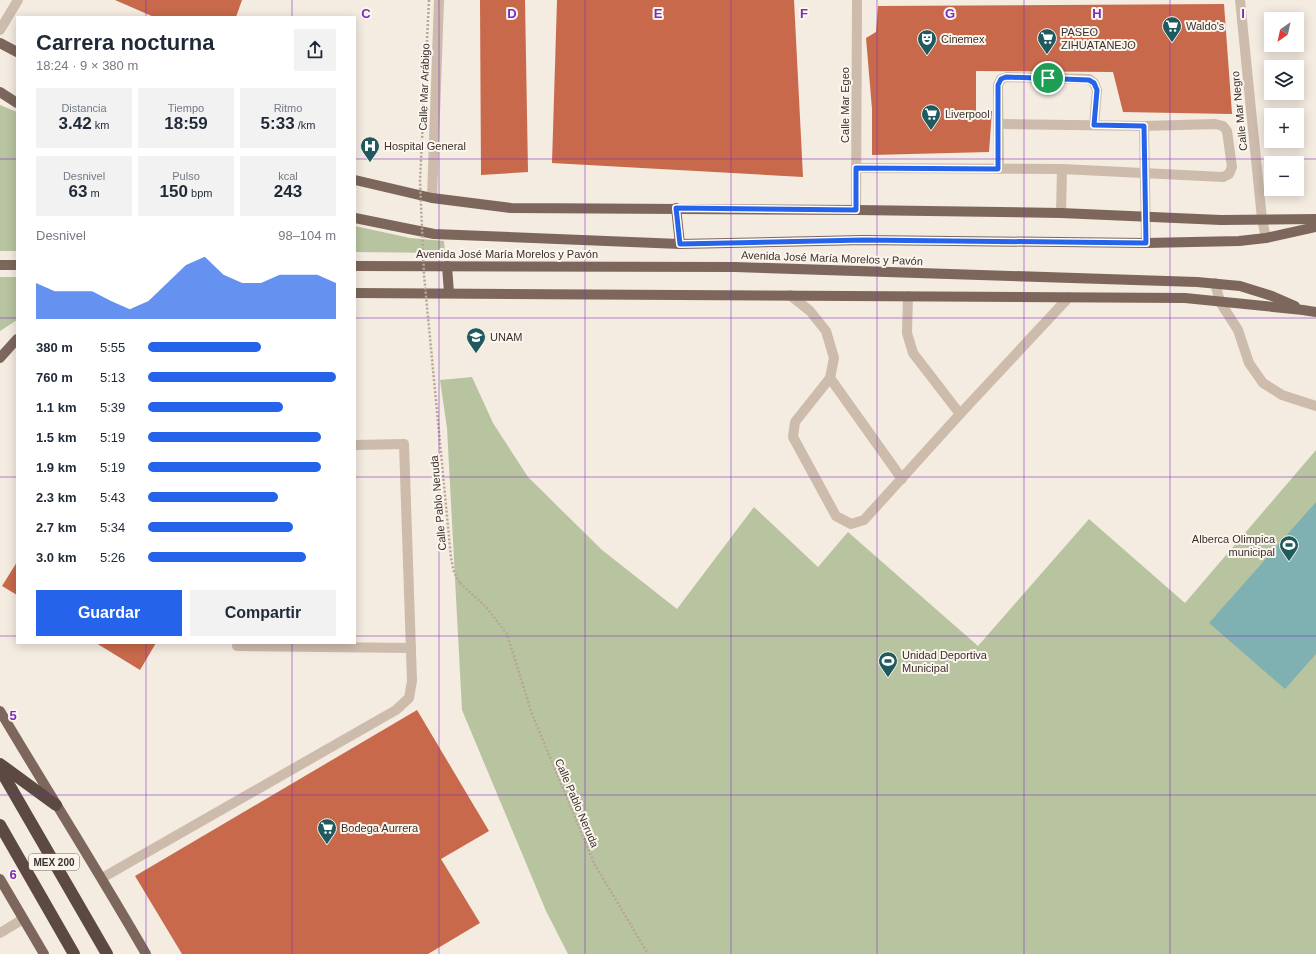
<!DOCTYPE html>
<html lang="es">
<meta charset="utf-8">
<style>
:root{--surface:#fff;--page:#f2f2f3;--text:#1f2937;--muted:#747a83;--accent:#2563eb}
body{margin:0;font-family:Arial,sans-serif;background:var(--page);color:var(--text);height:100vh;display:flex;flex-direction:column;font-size:15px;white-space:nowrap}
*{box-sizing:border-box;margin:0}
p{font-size:13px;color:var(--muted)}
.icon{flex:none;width:22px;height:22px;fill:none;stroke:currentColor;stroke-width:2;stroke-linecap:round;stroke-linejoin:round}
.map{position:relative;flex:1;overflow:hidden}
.details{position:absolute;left:16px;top:16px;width:340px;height:628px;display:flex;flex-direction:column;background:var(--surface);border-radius:0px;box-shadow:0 2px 10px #0003}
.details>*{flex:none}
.needle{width:26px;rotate:213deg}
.controls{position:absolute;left:1264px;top:12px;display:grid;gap:8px}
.controls a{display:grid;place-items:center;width:40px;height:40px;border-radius:0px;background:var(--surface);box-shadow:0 2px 10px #0003;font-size:20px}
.pin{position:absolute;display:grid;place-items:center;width:34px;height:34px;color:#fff;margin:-17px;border:2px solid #fff;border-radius:50%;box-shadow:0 1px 4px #0007}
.round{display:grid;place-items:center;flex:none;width:42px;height:42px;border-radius:0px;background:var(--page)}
.headline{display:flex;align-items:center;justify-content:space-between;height:68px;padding:0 20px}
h1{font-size:22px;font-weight:700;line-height:30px}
.stats{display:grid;grid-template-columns:repeat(3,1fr);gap:6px;height:68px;padding:4px 20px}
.stats div{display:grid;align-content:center;border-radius:0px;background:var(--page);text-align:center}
.stats b{font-size:17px;font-weight:700}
.stats small{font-size:11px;font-weight:400}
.stats p{font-size:11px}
.chart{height:112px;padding:8px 20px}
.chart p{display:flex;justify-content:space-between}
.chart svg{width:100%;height:72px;margin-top:4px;fill:var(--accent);opacity:.7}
.primary-button{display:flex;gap:8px;margin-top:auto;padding:8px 20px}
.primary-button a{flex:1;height:46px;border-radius:0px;background:var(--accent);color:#fff;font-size:16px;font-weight:700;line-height:46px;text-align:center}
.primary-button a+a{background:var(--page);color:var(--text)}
ul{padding:0 20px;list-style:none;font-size:13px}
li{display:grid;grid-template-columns:64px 48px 1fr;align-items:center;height:30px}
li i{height:10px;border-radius:5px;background:var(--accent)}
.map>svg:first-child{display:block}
.green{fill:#b8c4a0}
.water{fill:#7fb0b2}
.building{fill:#c8694b}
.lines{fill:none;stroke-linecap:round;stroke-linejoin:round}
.path{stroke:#b9a596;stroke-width:2.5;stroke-dasharray:2 2;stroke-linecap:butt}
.minor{stroke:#cdbbac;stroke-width:10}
.major{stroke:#7d675c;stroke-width:10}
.highway{stroke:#5c4a42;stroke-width:12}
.path-bridge{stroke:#b9a596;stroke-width:2.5;stroke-dasharray:2 2;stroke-linecap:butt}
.route-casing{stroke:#fff;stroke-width:8}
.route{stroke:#2563eb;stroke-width:5}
.grid{fill:none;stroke:#7b2cbf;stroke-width:1;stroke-opacity:0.55}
.labels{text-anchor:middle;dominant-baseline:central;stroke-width:4;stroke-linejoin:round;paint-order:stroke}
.shield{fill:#fbf5ee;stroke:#756b66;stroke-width:1}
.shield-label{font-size:10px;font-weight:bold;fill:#3b302b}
.poi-label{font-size:11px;fill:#3b302b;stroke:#fbf5ee;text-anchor:start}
.street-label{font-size:11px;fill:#3b302b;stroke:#fbf5ee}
.grid-label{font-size:13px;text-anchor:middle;font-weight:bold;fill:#7b2cbf;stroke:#fbf5ee;stroke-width:4;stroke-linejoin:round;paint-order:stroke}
</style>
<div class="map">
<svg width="1316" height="954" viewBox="0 0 1316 954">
<rect width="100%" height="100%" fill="#f4ebe1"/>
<g class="green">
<path d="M0,105L17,112V251H0Z"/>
<path d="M355,226L410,238L444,241L445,253L355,252Z"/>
<path d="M0,277H17V320L0,331Z"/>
<path d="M472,377L493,423L528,477L602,550L677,609L754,507L818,567L848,532L978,646L1089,519L1185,603L1316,450V954H568L546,911L462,710L447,428L440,380Z"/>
</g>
<path class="water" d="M1316,502V654L1285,689L1209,623Z"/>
<g class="building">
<path d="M115,0H242L236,17H154Z"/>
<path d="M480,0H525L528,172L481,175Z"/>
<path d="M557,0H794L803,177L552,163Z"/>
<path d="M1224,4L1232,114L1123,112L1113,72L976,71V111H992L989,152L872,155V109L866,38L876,32L878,6Z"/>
<path d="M17,562V595L2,586Z"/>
<path d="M96,643H156L140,670Z"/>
<path d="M417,710L489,831L441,859L480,923L428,954H182L135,876Z"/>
</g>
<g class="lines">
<path class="path" d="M460,583L486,607L507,634L532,714L594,863L648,954"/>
<g class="minor">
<path d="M1240,0L1262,219L1266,238"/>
<path d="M0,30L18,0"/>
<path d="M1144,126L1146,243"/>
<path d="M856,168L1062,169L1223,177L1229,174L1232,167L1227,131L1223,126L1215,124L1144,126L999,124"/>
<path d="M999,169L998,85L1001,79L1007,77L1089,79L1094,83L1097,90L1094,125"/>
<path d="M432,198L439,0"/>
<path d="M856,210L857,0"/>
<path d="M1061,213L1062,169"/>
<path d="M1215,283L1220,302L1238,330L1249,363L1263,383L1282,395L1316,406"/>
<path d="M790,295L810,311L826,331L834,358L830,378L795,422L793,437L836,516L851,524L864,520L960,414L1069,297"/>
<path d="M908,296L907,333L913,353L960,414"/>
<path d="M830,378L902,479"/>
<path d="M237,646L411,648"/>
<path d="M102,878L396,710L409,698L412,681L404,444L355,445"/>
<path d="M0,933L23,919"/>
</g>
<g class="major">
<path d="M0,43L17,52"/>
<path d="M0,92L17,103"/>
<path d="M355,180L432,198L511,208L856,210L1061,213L1221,220L1316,219"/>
<path d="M676,208L680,244"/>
<path d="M355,218L434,234L680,244L863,240L1146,243L1239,241L1266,238L1316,227"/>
<path d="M0,265H17"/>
<path d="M355,266L735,267L1197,282L1240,286L1272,296L1295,306"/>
<path d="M447,266L449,293"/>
<path d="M355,293L1185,298L1303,310L1316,312"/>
<path d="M0,358L17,339"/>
<path d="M0,711C48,792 99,872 146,954"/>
<path d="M0,879L44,954"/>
</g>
<g class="highway">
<path d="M0,764L56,805"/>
<path d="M0,769L107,954"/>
<path d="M0,825L74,954"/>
</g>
<path class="path-bridge" d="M429,0L420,181L424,275L451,558L454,572L460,583"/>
</g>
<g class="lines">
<defs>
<path id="route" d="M1006,77L1089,80L1094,83L1097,90L1094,125L1144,126L1146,243L863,240L680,244L676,208L856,210V168L998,169V85L1001,79Z"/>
</defs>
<use href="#route" class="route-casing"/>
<use href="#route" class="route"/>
</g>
<path class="grid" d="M146,0V17M292,0V17M439,0V954M585,0V954M731,0V954M877,0V954M1024,0V954M1170,0V954M0,159H17M355,159H1316M0,318H17M355,318H1316M0,477H17M355,477H1316M0,636H17M355,636H1316M146,643V954M292,643V954M0,795H1316"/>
<defs>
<symbol id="supermarket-pin" viewBox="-11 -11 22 30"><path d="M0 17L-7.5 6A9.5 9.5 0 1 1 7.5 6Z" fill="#1f5a5e" stroke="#fbf5ee"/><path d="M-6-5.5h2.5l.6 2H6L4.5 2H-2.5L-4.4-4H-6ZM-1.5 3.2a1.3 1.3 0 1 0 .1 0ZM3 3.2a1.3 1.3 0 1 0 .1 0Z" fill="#fff"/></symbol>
<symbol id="theatre-pin" viewBox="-11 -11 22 30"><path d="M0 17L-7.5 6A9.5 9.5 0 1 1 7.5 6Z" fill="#1f5a5e" stroke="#fbf5ee"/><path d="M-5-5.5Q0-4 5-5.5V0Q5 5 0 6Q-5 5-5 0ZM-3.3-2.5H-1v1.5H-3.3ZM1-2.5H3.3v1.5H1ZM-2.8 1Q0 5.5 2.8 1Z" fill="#fff"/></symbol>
<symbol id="hospital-pin" viewBox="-11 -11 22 30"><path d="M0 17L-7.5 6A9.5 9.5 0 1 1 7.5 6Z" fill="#1f5a5e" stroke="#fbf5ee"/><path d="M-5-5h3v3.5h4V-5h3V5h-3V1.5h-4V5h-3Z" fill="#fff"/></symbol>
<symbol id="school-pin" viewBox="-11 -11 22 30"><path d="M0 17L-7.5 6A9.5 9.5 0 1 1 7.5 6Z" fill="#1f5a5e" stroke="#fbf5ee"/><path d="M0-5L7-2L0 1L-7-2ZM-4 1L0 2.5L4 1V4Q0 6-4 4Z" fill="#fff"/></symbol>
<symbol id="stadium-pin" viewBox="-11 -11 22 30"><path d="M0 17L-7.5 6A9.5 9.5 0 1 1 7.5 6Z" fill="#1f5a5e" stroke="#fbf5ee"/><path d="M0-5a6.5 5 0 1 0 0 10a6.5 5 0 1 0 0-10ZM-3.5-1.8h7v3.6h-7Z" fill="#fff"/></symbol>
</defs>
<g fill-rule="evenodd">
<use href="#supermarket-pin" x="1161" y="15" width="22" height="30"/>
<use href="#supermarket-pin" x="1036" y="27" width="22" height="30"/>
<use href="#theatre-pin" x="916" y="28" width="22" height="30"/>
<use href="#supermarket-pin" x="920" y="103" width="22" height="30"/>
<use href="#hospital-pin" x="359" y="135" width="22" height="30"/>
<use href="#school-pin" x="465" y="326" width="22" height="30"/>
<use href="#stadium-pin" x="1278" y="534" width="22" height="30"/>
<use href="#stadium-pin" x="877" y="650" width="22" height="30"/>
<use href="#supermarket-pin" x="316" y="817" width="22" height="30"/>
</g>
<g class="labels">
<rect class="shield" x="29" y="854" width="50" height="16" rx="3"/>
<g class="shield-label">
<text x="54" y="862">MEX 200</text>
</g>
<g class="poi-label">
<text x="1186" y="26">Waldo's</text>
<text x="1061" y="32">PASEO<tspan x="1061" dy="13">ZIHUATANEJO</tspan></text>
<text x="941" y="39">Cinemex</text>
<text x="945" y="114">Liverpool</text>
<text x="384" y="146">Hospital General</text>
<text x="490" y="337">UNAM</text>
<text x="1275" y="539" text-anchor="end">Alberca Olimpica<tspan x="1275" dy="13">municipal</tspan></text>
<text x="902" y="655">Unidad Deportiva<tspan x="902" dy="13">Municipal</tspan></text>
<text x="341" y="828">Bodega Aurrera</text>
</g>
<g class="street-label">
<text transform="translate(424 87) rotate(-88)">Calle Mar Arábigo</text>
<text transform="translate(845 105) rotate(-90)">Calle Mar Egeo</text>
<text transform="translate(1239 111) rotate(-96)">Calle Mar Negro</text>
<text x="507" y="254">Avenida José María Morelos y Pavón</text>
<text transform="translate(832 258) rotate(2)">Avenida José María Morelos y Pavón</text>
<text transform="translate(438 503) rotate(-95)">Calle Pablo Neruda</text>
<text transform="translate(577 803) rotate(67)">Calle Pablo Neruda</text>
</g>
</g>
<g class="grid-label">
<text x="366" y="18">C</text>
<text x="512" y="18">D</text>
<text x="658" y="18">E</text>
<text x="804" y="18">F</text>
<text x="950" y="18">G</text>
<text x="1097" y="18">H</text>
<text x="1243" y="18">I</text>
<text x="13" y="720">5</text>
<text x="13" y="879">6</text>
</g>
</svg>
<div class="controls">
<a><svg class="needle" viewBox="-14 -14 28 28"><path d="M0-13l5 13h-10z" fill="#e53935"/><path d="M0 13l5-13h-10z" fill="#747a83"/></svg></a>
<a><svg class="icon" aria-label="layers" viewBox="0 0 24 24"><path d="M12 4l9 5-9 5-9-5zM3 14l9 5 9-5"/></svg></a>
<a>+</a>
<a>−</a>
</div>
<div class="pin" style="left:1048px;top:78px;background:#1e9e55"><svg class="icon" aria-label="arrive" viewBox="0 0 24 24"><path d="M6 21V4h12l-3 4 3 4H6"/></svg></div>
<section class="details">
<div class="headline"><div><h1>Carrera nocturna</h1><p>18:24 · 9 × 380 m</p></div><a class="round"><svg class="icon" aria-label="share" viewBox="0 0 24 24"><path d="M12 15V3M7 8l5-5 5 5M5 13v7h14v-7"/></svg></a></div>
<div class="stats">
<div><p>Distancia</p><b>3.42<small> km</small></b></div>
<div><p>Tiempo</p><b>18:59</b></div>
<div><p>Ritmo</p><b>5:33<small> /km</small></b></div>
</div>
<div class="stats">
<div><p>Desnivel</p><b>63<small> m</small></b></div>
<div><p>Pulso</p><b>150<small> bpm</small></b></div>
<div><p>kcal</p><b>243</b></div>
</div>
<div class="chart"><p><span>Desnivel</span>98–104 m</p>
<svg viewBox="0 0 160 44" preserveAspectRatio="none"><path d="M0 44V22L10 27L20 27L30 27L40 33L50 38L60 33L70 22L80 11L90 6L100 17L110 22L120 22L130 17L140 17L150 17L160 22V44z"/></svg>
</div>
<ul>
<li><b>380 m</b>5:55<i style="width:60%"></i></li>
<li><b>760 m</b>5:13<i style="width:100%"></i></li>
<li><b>1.1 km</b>5:39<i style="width:72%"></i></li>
<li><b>1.5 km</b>5:19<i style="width:92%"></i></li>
<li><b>1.9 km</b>5:19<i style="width:92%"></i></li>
<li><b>2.3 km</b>5:43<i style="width:69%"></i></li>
<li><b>2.7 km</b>5:34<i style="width:77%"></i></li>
<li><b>3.0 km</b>5:26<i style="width:84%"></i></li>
</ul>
<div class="primary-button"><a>Guardar</a><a>Compartir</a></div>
</section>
</div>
